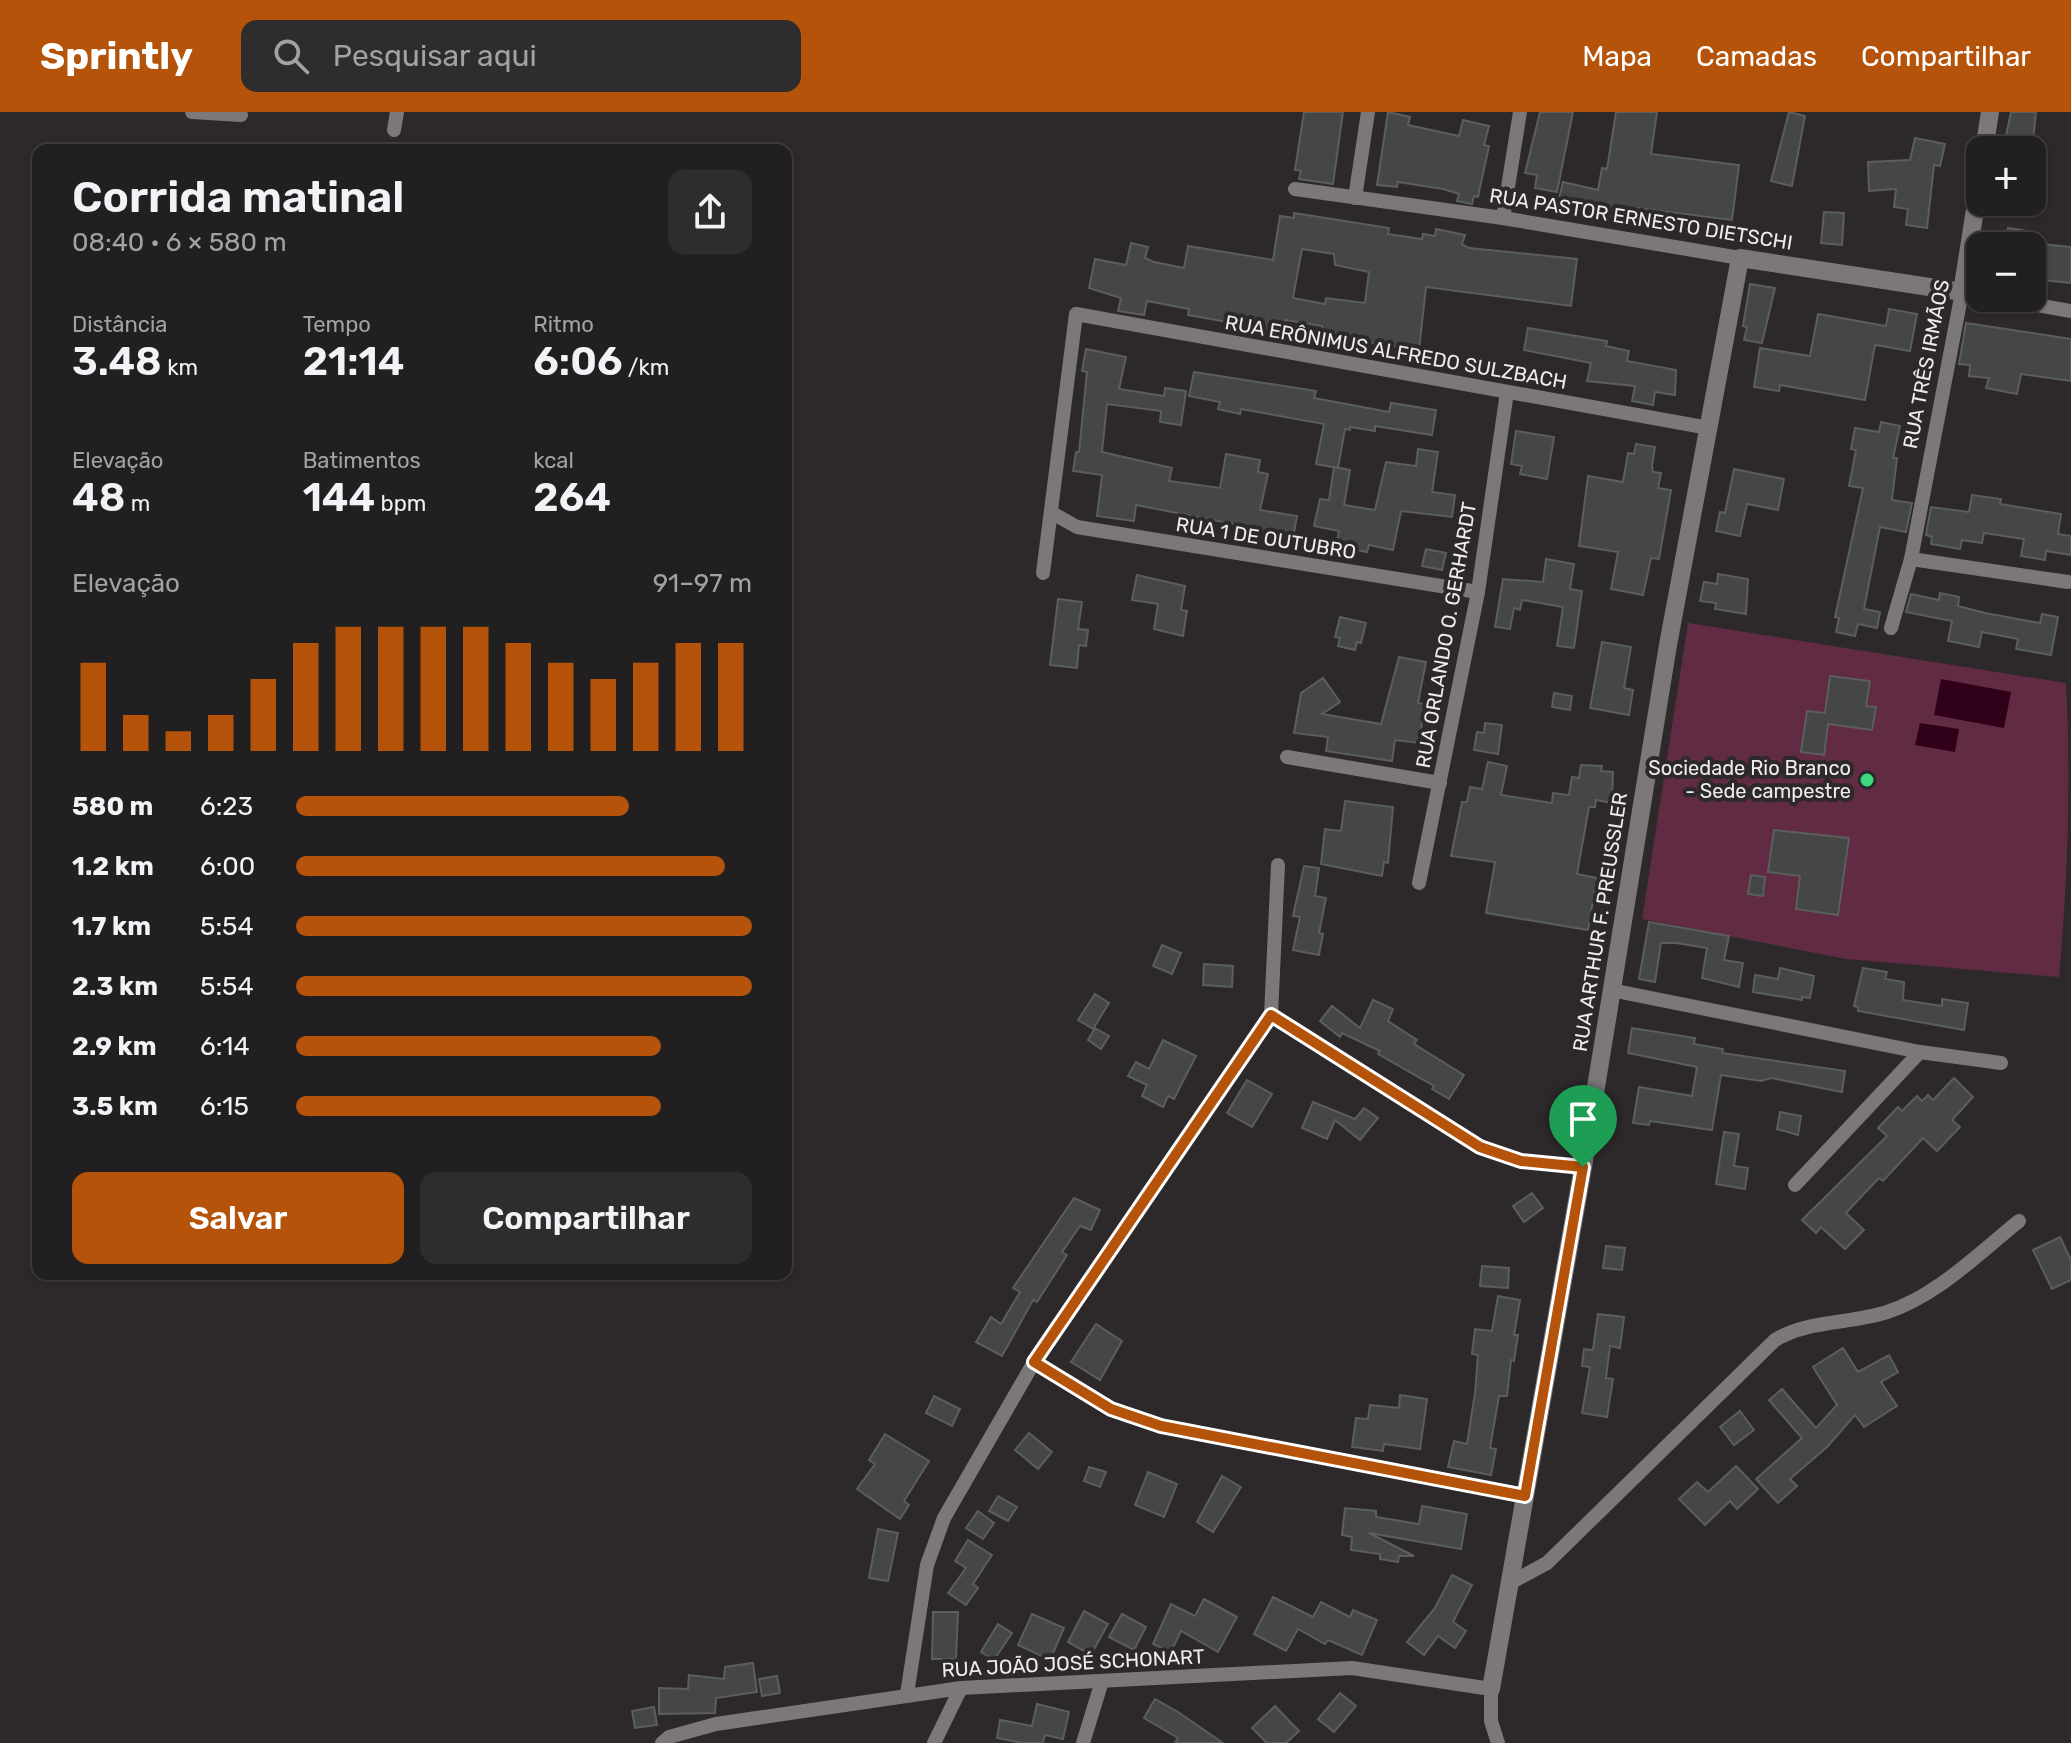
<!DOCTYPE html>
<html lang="pt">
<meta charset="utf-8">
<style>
:root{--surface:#221f20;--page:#2e2c2d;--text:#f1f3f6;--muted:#a2a2a5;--line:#3f3d3e;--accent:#b45309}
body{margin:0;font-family:Rubik,sans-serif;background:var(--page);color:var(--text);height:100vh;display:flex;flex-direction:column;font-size:30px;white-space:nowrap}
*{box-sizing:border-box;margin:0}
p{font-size:26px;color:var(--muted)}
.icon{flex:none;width:44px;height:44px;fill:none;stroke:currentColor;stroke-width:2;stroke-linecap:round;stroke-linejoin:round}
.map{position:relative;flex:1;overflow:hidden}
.sheet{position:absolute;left:32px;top:32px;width:760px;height:1136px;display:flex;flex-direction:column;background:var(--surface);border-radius:16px;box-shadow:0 2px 6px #0004,0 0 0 2px var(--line)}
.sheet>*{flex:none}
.fabs{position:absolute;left:1966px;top:24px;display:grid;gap:16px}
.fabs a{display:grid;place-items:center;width:80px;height:80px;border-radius:16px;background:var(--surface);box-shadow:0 2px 6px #0004,0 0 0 2px var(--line);font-size:40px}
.pin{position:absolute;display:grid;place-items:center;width:68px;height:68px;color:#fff;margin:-82px -34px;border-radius:50% 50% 50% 0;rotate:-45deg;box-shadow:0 0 8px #0007}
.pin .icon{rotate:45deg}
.round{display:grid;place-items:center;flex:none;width:84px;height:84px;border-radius:16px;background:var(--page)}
.headline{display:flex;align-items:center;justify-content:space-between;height:136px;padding:0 40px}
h1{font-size:44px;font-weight:600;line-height:60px}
.figures{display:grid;grid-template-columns:repeat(3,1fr);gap:12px;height:136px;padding:8px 40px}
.figures div{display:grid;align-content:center}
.figures b{font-size:40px;font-weight:600}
.figures small{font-size:22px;font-weight:400}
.figures p{font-size:22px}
.chart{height:224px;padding:16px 40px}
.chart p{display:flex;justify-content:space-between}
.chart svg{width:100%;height:144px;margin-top:8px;stroke:var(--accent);stroke-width:6}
.action{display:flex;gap:16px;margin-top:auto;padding:16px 40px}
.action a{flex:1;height:92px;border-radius:16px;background:var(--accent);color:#fff;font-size:32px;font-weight:600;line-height:92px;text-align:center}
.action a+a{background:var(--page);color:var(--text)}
ul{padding:0 40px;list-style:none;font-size:26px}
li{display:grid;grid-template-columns:128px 96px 1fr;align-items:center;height:60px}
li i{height:20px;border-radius:10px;background:var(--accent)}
header{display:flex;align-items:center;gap:48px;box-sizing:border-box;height:112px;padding:0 40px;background:var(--accent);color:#fff}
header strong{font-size:38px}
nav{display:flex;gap:44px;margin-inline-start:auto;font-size:28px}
.search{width:560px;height:72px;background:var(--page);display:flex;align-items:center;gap:20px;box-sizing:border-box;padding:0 28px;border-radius:16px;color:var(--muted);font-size:30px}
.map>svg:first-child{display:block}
.green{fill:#602b43}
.water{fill:#300019}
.building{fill:#444745;stroke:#5b5e5c;stroke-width:2;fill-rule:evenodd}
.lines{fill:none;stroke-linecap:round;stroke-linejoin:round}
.minor{stroke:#7c7779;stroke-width:14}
.tertiary{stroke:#7c7779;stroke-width:18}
.route-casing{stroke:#fff;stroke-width:16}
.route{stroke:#b45309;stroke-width:10}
.poi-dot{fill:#3ed77d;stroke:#2d292a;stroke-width:3}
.labels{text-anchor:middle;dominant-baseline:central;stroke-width:8;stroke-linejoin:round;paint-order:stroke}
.street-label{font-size:20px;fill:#eeeced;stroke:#2d292a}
.poi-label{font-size:20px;fill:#eeeced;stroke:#2d292a;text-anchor:end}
</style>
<header>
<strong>Sprintly</strong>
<div class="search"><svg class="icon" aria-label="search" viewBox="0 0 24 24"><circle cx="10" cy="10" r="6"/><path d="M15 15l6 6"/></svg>Pesquisar aqui</div>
<nav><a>Mapa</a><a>Camadas</a><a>Compartilhar</a></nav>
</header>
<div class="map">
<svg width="2071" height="1631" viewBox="0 0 2071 1631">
<rect width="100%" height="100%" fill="#2d292a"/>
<path class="green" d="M1688,511L2066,571C2071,670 2068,766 2059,865L1846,847L1642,807Z"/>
<g class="water">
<path d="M1941,567L2011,580L2004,616L1934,603Z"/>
<path d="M1920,611L1959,617L1955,640L1915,633Z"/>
</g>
<g class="building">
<path d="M1304,0H1343L1333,72L1299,67L1301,59L1295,58Z"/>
<path d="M1388,0L1410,5L1408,13L1459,24L1463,8L1489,14L1484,33L1489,34L1478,85L1474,84L1472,92L1457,89L1459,82L1443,77L1398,70L1397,75L1377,73Z"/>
<path d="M1540,0H1573L1557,80L1535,76L1537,63L1525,61Z"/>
<path d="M1616,0H1657L1651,42L1739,53L1732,108L1621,94L1618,110L1557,95L1563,70L1598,78L1602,56L1607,57Z"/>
<path d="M1789,0L1805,4L1792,74L1771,69Z"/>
<path d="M2011,0H2036L2032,38H2003Z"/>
<path d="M1915,26L1945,32L1940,54L1934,53L1927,116L1906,113L1908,97L1894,95L1896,77L1869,79L1868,50L1910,48Z"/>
<path d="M1824,100L1844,101L1842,133L1821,131Z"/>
<path d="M1294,101L1389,116L1388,122L1422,127L1423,122L1435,124L1436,117L1465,123L1462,132L1469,136L1577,147L1571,194L1426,175L1419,238L1366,230L1367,225L1322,219V214L1286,208L1284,220L1188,203L1189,197L1147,189L1144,203L1118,199L1121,186L1089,176L1095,147L1126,153L1131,131L1148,135L1145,146L1154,150L1184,156L1188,134L1273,148L1280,104L1294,106ZM1302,137L1334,142L1335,153L1369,160L1365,191L1326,186L1325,192L1293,186Z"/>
<path d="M2008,116L2034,120L2033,131L2071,135V171L2032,167V134H2005Z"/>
<path d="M1750,172L1775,176L1762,231L1744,228L1747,215L1743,214Z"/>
<path d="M1889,197L1917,202L1910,239L1875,233L1865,288L1780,273L1779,279L1754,275L1760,236L1810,244L1818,202L1886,214Z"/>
<path d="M1966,211L2071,227V269L2021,262L2017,282L1986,276L1989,266L1969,264L1970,253L1959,252Z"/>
<path d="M1528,216L1607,229L1606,234L1629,239L1627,249L1676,258L1675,283L1655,280L1653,293L1632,289L1635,274L1587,269L1591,251L1524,238Z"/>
<path d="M1086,237L1126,245L1119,277L1164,284L1165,276L1186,279L1181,313L1160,310L1161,299L1107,292L1102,340L1172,356L1169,369L1220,376L1226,342L1260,348L1258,360L1268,362L1260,398L1297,404L1294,421L1286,420V423L1255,418L1254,427L1237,424L1239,413L1136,393L1134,409L1097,404L1102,363L1073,359L1076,340H1079L1087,260L1082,259Z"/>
<path d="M1194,260L1316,279L1314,286L1389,300L1391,291L1436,298L1432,323L1375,314V319L1350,315V318L1345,317L1338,356L1316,352L1324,312L1241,297L1240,302L1218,297L1220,290L1189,284Z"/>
<path d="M1881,310L1900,314L1893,346H1897L1892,388L1912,391L1906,420L1880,415L1864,497L1880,500L1877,516L1858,512L1855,524L1836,520L1839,506L1835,505L1863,376L1849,374L1856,338L1851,337L1855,316L1879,320Z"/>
<path d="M1516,319L1554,325L1547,367L1520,362L1522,354L1511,352Z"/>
<path d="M1636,332L1655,335L1652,354L1653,360L1661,361L1658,376L1671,378L1659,447L1651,446L1643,483L1611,477L1618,440L1579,434L1588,364L1623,370L1628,341L1634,342Z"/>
<path d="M1418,337L1438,340L1432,380L1455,383L1452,405L1401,399L1393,438L1369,433L1367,440L1336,434L1339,419L1314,414L1320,387L1329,388L1334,355L1350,358L1344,393L1375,398L1386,350L1416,354Z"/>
<path d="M1734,357L1784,367L1778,398L1747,392L1740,424L1716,419L1720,400L1725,401Z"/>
<path d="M1972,383L2001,387L2000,392L2061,402L2058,422L2071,424V443L2046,439L2045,448L2021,444L2024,427L1984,421L1982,431L1962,428L1960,437L1931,432L1932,425L1926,423L1931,395L1969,400Z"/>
<path d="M1426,437L1446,441L1442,458L1422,454Z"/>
<path d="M1546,447L1574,452L1570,477L1582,479L1574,536L1557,534L1563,495L1522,488L1520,498L1514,496L1510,517L1495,515L1503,467L1543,470Z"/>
<path d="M1718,462L1748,467L1746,502L1715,497L1716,491L1700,489L1704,470L1717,472Z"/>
<path d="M1137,463L1185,474L1181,498L1187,499L1183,524L1154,517L1158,492L1132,488Z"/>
<path d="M1940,481L1959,485L1958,494L1985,501L2040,511L2042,502L2058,505L2051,543L2016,537L2018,527L1982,520L1979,535L1948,529L1952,509L1906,500L1911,482L1939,488Z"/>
<path d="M1058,487L1082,490L1078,517L1088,518L1086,534L1079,533L1077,556L1050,553Z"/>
<path d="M1340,505L1366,511L1361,531L1357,530L1355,538L1338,534L1340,526L1335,525Z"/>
<path d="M1602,530L1631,535L1624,576L1633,578L1629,603L1590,596Z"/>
<path d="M1399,545L1426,550L1418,591L1425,592L1419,631L1395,628L1392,649L1326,639L1328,625L1294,621L1301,581L1323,566L1340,590L1322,602L1381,612Z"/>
<path d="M1830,564L1870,569L1866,594L1876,595L1872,618L1828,612L1824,643L1801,640L1807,599L1825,601Z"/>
<path d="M1554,581L1572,584L1570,598L1552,595Z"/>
<path d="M1485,611L1502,613L1498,642L1474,638L1477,620L1484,621Z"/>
<path d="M1488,650L1507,654L1501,683L1552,691L1553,681L1569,683L1572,665L1579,666L1581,653L1602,654L1601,659L1613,660L1612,691L1596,688L1595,695H1589L1577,762L1597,766L1588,818L1486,801L1495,750L1451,744L1462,690H1467L1470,675L1482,677Z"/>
<path d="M1345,689L1393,695L1388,751L1384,750L1382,764L1321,752L1325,717L1341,719Z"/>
<path d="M1774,718L1849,726L1838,803L1796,797L1800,764L1768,760Z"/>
<path d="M1304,754L1319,756L1315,784L1326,786L1319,821L1323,822L1319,843L1293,838L1300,805L1293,804Z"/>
<path d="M1751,763L1765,765L1763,784L1748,782Z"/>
<path d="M1649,810L1729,824L1724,848L1743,851L1739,875L1702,866L1707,836L1676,831H1661L1655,870L1639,867Z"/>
<path d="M1162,833L1181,841L1172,862L1153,854Z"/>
<path d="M1204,852L1233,854L1232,875L1203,873Z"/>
<path d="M1780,856L1814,864L1810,886L1802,885V888L1753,880L1755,863L1778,867Z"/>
<path d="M1863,856L1887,860L1885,867L1904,870L1903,888L1942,894V887L1968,891L1964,918L1858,899V895L1854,894Z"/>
<path d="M1095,882L1109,891L1093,917L1078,908Z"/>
<path d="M1373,888L1393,897L1388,909L1417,928L1414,932L1464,963L1449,987L1432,977L1434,974L1378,942L1380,939L1342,921L1340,925L1320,909L1332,894L1360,916Z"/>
<path d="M1095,916L1109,924L1101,937L1088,928Z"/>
<path d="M1632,916L1695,926L1694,932L1723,937L1722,941L1845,959L1842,980L1771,966L1761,969L1721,963L1712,1018L1650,1009L1649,1013L1633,1011L1639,975L1692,984L1697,955L1628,941Z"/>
<path d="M1163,928L1196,944L1174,987L1168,984L1163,995L1142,984L1147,973L1128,964L1136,950L1149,957Z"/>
<path d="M1954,966L1973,985L1952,1008L1960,1015L1937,1039L1923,1026L1883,1069L1879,1066L1859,1087L1846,1101L1864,1118L1845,1137L1821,1115L1816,1121L1802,1108L1887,1024L1878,1016L1898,995L1902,999L1917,984L1922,989L1928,983L1933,988Z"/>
<path d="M1247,968L1272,982L1252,1015L1227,1001Z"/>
<path d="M1313,990L1355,1007L1364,996L1378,1006L1360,1028L1335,1008L1327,1027L1302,1016Z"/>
<path d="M1780,1000L1801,1004L1798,1023L1777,1017Z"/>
<path d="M1724,1020L1739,1022L1734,1054L1748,1056L1745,1077L1716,1072Z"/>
<path d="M1532,1081L1543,1096L1524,1110L1513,1094Z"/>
<path d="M1074,1086L1100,1098L1091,1118L1080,1114L1062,1140L1067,1143L1037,1190L1033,1188L1002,1244L976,1230L991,1205L1001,1212L1020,1180L1013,1176Z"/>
<path d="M2060,1125L2071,1148V1168L2052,1177L2033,1138Z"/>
<path d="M1606,1134L1625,1136L1622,1158L1603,1156Z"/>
<path d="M1482,1154L1509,1156L1508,1176L1480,1174Z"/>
<path d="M1498,1184L1520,1188L1514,1223H1518L1514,1249L1511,1248L1507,1284H1499L1490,1336L1496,1337L1491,1363L1448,1355L1454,1329L1467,1332L1475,1281L1478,1243L1472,1242L1475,1217L1492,1219Z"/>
<path d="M1598,1202L1624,1205L1620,1236L1610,1234L1606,1266L1613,1267L1607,1305L1582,1301L1590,1255L1582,1254L1584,1237L1593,1238Z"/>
<path d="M1096,1212L1122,1229L1100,1268L1071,1250Z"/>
<path d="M1843,1236L1858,1260L1889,1243L1898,1260L1881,1270L1897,1294L1864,1315L1855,1303L1827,1335L1790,1367L1797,1374L1778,1391L1756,1367L1802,1326L1769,1288L1782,1277L1816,1316L1837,1293L1813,1255Z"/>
<path d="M1400,1283L1427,1287L1420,1337L1384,1332L1383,1339L1352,1335L1356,1306L1368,1307L1370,1293L1399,1296Z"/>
<path d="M934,1284L960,1297L952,1314L926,1301Z"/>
<path d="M1740,1299L1754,1318L1734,1333L1720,1315Z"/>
<path d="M1029,1321L1052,1340L1038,1357L1015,1338Z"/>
<path d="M885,1322L929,1349L904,1389L909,1393L900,1407L857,1377L875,1352L869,1348Z"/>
<path d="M1736,1354L1758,1377L1737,1397L1730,1389L1705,1413L1679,1387L1697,1370L1708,1380Z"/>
<path d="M1089,1355L1106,1360L1100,1375L1084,1369Z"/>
<path d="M1148,1360L1177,1372L1164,1405L1135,1393Z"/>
<path d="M1222,1364L1241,1375L1213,1420L1197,1410Z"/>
<path d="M998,1384L1017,1395L1008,1409L989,1399Z"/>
<path d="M1422,1394L1467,1402L1461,1437L1369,1421L1414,1444H1399L1398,1450L1380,1447V1442L1351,1438L1352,1425L1342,1423L1345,1396L1376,1399V1405L1419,1412Z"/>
<path d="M978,1399L994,1411L983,1427L966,1416Z"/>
<path d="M878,1417L898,1421L888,1469L869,1466Z"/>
<path d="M968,1428L992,1443L973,1472L978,1476L966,1493L948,1481L966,1456L955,1449Z"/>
<path d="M1452,1463L1472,1473L1453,1510L1466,1519L1455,1536L1438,1524L1424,1543L1407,1530L1435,1496Z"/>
<path d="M1273,1485L1313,1505L1321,1490L1350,1505L1353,1498L1377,1508L1362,1543L1328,1528L1325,1532L1298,1517L1286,1539L1254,1522Z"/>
<path d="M1204,1487L1237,1505L1218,1540L1181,1519L1171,1540L1153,1532L1171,1492L1195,1504Z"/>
<path d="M1084,1499L1108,1512L1091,1543L1068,1530Z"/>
<path d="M933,1500H958L956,1547H932Z"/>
<path d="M1032,1502L1064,1516L1050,1548L1018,1533Z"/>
<path d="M1122,1502L1146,1515L1134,1538L1109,1525Z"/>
<path d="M998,1512L1012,1521L994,1548L981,1540Z"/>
<path d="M753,1551L757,1580L716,1586L715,1601L659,1602V1576L688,1577L689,1563L724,1567L725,1555Z"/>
<path d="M777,1564L780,1581L762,1584L759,1567Z"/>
<path d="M1340,1581L1356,1594L1334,1620L1318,1607Z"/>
<path d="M1155,1587L1178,1600L1223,1631H1175L1178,1626L1144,1606Z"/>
<path d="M1037,1592L1069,1600L1063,1627L1045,1623L1043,1631H1023L997,1626L1000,1608L1032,1614Z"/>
<path d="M1275,1594L1299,1619L1286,1631H1267L1252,1616Z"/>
<path d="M654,1595L657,1613L635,1616L632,1599Z"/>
</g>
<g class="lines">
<g class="minor">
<path d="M192,0L241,3"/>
<path d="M394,18L397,0"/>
<path d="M1295,77L1503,106L1740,146"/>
<path d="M1355,86L1368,0"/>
<path d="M1503,106L1520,0"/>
<path d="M1997,186L2071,199"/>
<path d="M1052,401L1077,415L1478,480"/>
<path d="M1911,447L2068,470"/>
<path d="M1043,461L1076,202L1709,316"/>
<path d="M1891,516L1911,447L1962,180L1980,183"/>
<path d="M1287,645L1440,671"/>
<path d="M1419,771L1478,480L1507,280"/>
<path d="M1611,878L1920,940L2001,951"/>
<path d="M1271,903L1480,1035L1521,1049L1583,1055"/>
<path d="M1795,1073L1920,940"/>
<path d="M1034,1250L1111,1297L1161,1314L1525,1384"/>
<path d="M1510,1471L1547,1451L1775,1228C1808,1208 1850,1212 1887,1200C1937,1184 1979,1141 2019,1109"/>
<path d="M907,1582L927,1453L944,1406L1034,1250L1271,903L1278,753"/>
<path d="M662,1631L669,1625L716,1612L961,1576L1352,1556L1491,1577V1609L1498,1631"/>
<path d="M934,1631L961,1576"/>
<path d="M1083,1631L1102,1569"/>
</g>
<g class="tertiary">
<path d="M1984,38L1990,0"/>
<path d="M1491,1577L1583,1055L1668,533L1740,146L1962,180L1980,66"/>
</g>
</g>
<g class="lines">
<defs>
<path id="route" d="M1271,903L1480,1035L1521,1049L1583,1055L1525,1384L1161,1314L1111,1297L1034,1250Z"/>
</defs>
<use href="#route" class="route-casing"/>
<use href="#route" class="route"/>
</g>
<circle class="poi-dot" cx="1867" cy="668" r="8"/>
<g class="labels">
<g class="street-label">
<text transform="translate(1641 107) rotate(9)">RUA PASTOR ERNESTO DIETSCHI</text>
<text transform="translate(1396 240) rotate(10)">RUA ERÔNIMUS ALFREDO SULZBACH</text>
<text transform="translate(1926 252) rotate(-79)">RUA TRÊS IRMÃOS</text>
<text transform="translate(1266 426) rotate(9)">RUA 1 DE OUTUBRO</text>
<text transform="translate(1446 523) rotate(-80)">RUA ORLANDO O. GERHARDT</text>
<text transform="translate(1600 810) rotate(-81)">RUA ARTHUR F. PREUSSLER</text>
<text transform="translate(1073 1551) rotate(-3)">RUA JOÃO JOSÉ SCHONART</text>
</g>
<g class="poi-label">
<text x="1851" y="656">Sociedade Rio Branco<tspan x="1851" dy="23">- Sede campestre</tspan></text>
</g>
</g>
</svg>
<div class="fabs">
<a>+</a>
<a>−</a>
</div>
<div class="pin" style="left:1583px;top:1055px;background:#1e9e55"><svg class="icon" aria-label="arrive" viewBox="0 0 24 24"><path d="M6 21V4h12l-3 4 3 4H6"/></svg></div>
<section class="sheet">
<div class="headline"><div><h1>Corrida matinal</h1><p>08:40 · 6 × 580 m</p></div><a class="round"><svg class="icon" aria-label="share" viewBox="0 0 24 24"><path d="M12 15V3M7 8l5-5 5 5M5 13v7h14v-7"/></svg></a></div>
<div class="figures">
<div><p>Distância</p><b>3.48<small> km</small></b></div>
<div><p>Tempo</p><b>21:14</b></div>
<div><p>Ritmo</p><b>6:06<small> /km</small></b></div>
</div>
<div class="figures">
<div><p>Elevação</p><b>48<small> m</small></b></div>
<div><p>Batimentos</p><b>144<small> bpm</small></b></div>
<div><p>kcal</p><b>264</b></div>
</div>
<div class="chart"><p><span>Elevação</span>91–97 m</p>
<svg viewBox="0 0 160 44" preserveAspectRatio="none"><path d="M5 44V17M15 44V33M25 44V38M35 44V33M45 44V22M55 44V11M65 44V6M75 44V6M85 44V6M95 44V6M105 44V11M115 44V17M125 44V22M135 44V17M145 44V11M155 44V11"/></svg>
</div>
<ul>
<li><b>580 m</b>6:23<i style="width:73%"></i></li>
<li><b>1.2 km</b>6:00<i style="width:94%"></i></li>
<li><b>1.7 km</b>5:54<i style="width:100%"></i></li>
<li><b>2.3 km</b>5:54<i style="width:100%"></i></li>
<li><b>2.9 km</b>6:14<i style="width:80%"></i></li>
<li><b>3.5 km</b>6:15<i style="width:80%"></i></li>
</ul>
<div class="action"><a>Salvar</a><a>Compartilhar</a></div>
</section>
</div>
